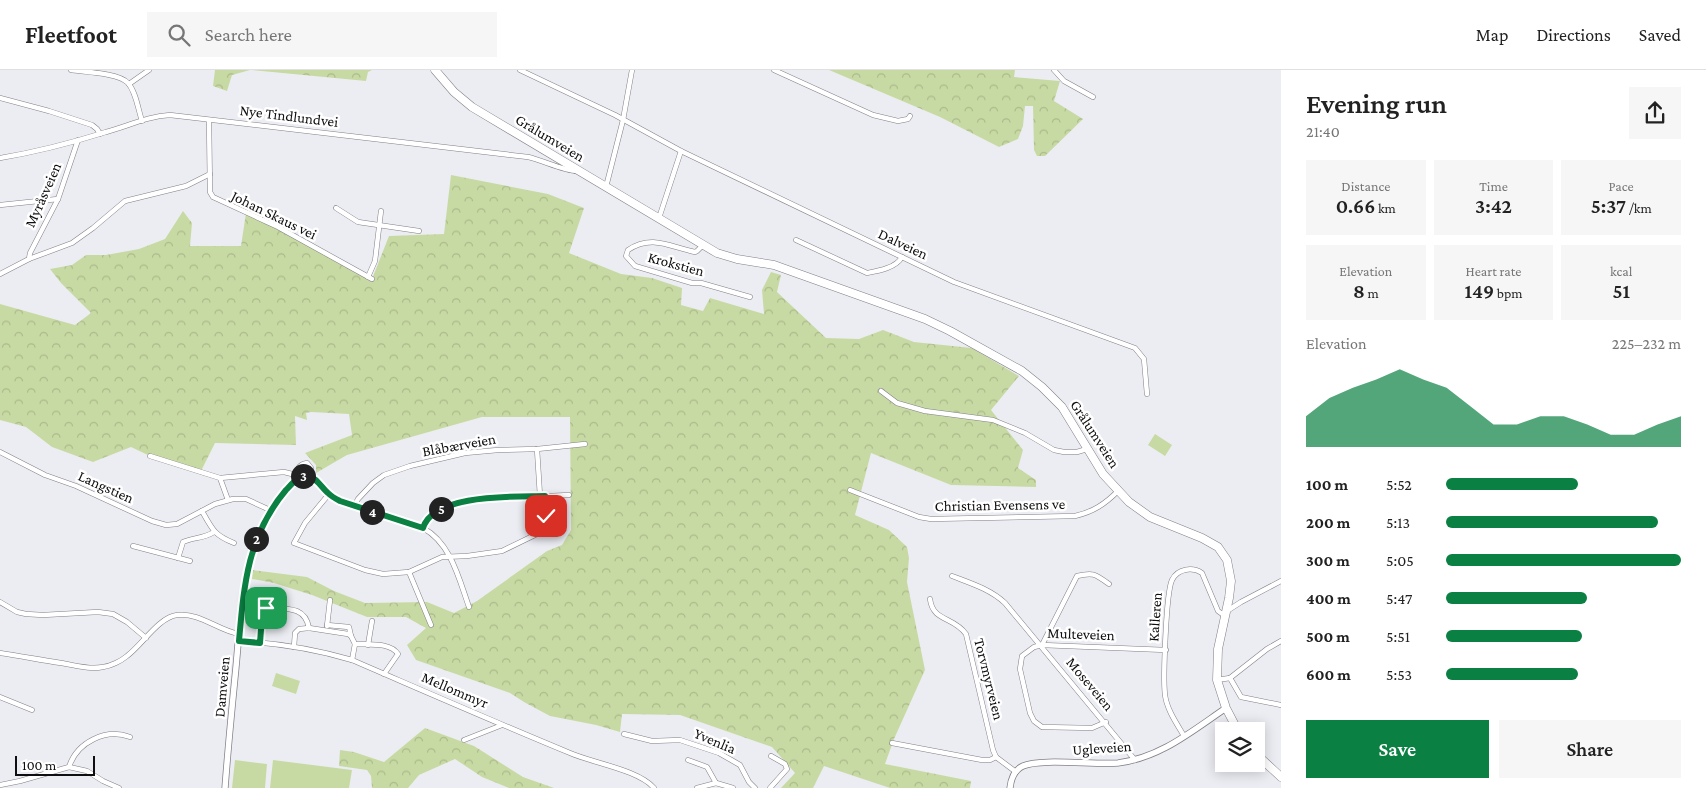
<!DOCTYPE html>
<meta charset="utf-8">
<style>
:root{--surface:#fff;--page:#f6f6f6;--text:#222;--muted:#767676;--line:#e0e0e0;--accent:#0b8043}
body{margin:0;font-family:"Crimson Pro",serif;background:var(--page);color:var(--text);height:100vh;display:flex;flex-direction:column;font-size:19px;white-space:nowrap}
*{box-sizing:border-box;margin:0}
p{font-size:16px;color:var(--muted)}
.icon{flex:none;width:28px;height:28px;fill:none;stroke:currentColor;stroke-width:2;stroke-linecap:round;stroke-linejoin:round}
.map{position:relative;flex:1;overflow:hidden}
.panel{display:flex;flex-direction:column;background:var(--surface);width:425px}
.panel>*{flex:none}
.fabs{position:absolute;left:1215px;top:652px;display:grid;gap:10px}
.fabs a{display:grid;place-items:center;width:50px;height:50px;border-radius:0px;background:var(--surface);box-shadow:0 2px 12px #0003;font-size:25px}
.scale{position:absolute;left:15px;bottom:12px;width:80px;box-sizing:border-box;padding-left:5px;border:2px solid #0f0f11;border-top:0;font-size:14px;line-height:18px;white-space:nowrap;color:#0f0f11;-webkit-text-stroke:4px #fff;paint-order:stroke}
.pin{position:absolute;display:grid;place-items:center;width:42px;height:42px;color:#fff;margin:-21px;border-radius:10px;box-shadow:0 2px 8px #0006}
.km{position:absolute;width:25px;height:25px;margin:-12px;border-radius:50%;background:#222;color:#fff;font-size:14px;line-height:25px;text-align:center}
.round{display:grid;place-items:center;flex:none;width:52px;height:52px;border-radius:0px;background:var(--page)}
.head{display:flex;align-items:center;justify-content:space-between;height:85px;padding:0 25px}
h1{font-size:28px;font-weight:600;line-height:38px}
.figures{display:grid;grid-template-columns:repeat(3,1fr);gap:8px;height:85px;padding:5px 25px}
.figures div{display:grid;align-content:center;border-radius:0px;background:var(--page);text-align:center}
.figures b{font-size:21px;font-weight:600}
.figures small{font-size:14px;font-weight:400}
.figures p{font-size:14px}
.chart{height:140px;padding:10px 25px}
.chart p{display:flex;justify-content:space-between}
.chart svg{width:100%;height:90px;margin-top:5px;fill:var(--accent);opacity:.7}
.primary-button{display:flex;gap:10px;margin-top:auto;padding:10px 25px}
.primary-button a{flex:1;height:58px;border-radius:0px;background:var(--accent);color:#fff;font-size:20px;font-weight:600;line-height:58px;text-align:center}
.primary-button a+a{background:var(--page);color:var(--text)}
ul{padding:0 25px;list-style:none;font-size:16px}
li{display:grid;grid-template-columns:80px 60px 1fr;align-items:center;height:38px}
li i{height:12px;border-radius:6px;background:var(--accent)}
header{display:flex;align-items:center;gap:30px;box-sizing:border-box;height:70px;padding:0 25px;background:var(--surface);border-bottom:1px solid var(--line)}
header strong{font-size:24px}
nav{display:flex;gap:28px;margin-inline-start:auto;font-size:18px}
.search{width:350px;height:45px;background:var(--page);display:flex;align-items:center;gap:12px;box-sizing:border-box;padding:0 18px;border-radius:0px;color:var(--muted);font-size:19px}
main{display:flex;flex:1;min-height:0}
.map>svg:first-child{display:block}
.green{fill:#c8daa3}
.forest{fill:url(#forest-crowns)}
.lines{fill:none;stroke-linecap:round;stroke-linejoin:round}
.minor-casing{stroke:#808086;stroke-width:5.5}
.tertiary-casing{stroke:#808086;stroke-width:7}
.primary-casing{stroke:#808086;stroke-width:9}
.minor{stroke:#fff;stroke-width:4.5}
.tertiary{stroke:#fff;stroke-width:5.5}
.primary{stroke:#fff;stroke-width:8}
.route-casing{stroke:#fff;stroke-width:10}
.route{stroke:#0b8043;stroke-width:6}
.labels{text-anchor:middle;dominant-baseline:central;stroke-width:5;stroke-linejoin:round;paint-order:stroke}
.street-label{font-size:15px;fill:#0f0f11;stroke:#fff}
</style>
<header>
<strong>Fleetfoot</strong>
<div class="search"><svg class="icon" aria-label="search" viewBox="0 0 24 24"><circle cx="10" cy="10" r="6"/><path d="M15 15l6 6"/></svg>Search here</div>
<nav><a>Map</a><a>Directions</a><a>Saved</a></nav>
</header>
<main>
<div class="map">
<svg width="1281" height="718" viewBox="0 0 1281 718">
<defs>
<pattern id="forest-crowns" width="20" height="18" patternUnits="userSpaceOnUse" patternTransform="scale(1.25)"><rect width="20" height="18" fill="#c8daa3"/><path d="M2 6a3 3 0 1 1 6 0M12 15a3 3 0 1 1 6 0" fill="none" stroke="#abba8b"/></pattern>
</defs>
<rect width="100%" height="100%" fill="#ecedf3"/>
<g class="green">
<path d="M1155,364L1172,375L1165,386L1148,375Z"/>
<path d="M276,603L300,611L296,624L272,616Z"/>
<path d="M235,690L267,694L265,718H232Z"/>
<path d="M273,690L352,700L349,718H270Z"/>
</g>
<g class="forest">
<path d="M215,0H250L232,5L227,21L213,16Z"/>
<path d="M252,0H372L368,2L366,11Z"/>
<path d="M829,0H1015L1014,7L1060,11L1054,31L1083,49L1045,86H1037L1034,80L1033,36H1025L1023,56L1018,69L999,77L940,47Z"/>
<path d="M451,105L548,124L584,138L569,183L621,204L652,208L682,218L681,235L703,241L710,228L764,244L762,220L771,202L781,205L777,222L826,268L859,269L883,260L914,272L972,278L1019,306L991,340L1023,380L1018,398L1036,410V417L951,415L871,383L855,445L889,460L907,477L909,488L907,512L925,600L894,669L885,694L971,711L970,718H890L824,696L813,718H781L795,703L772,677L680,645L622,644L620,662L596,655L550,646L524,632L510,623L416,590L407,575L426,558L406,547H367L312,525L274,513L252,509L253,500L307,507L334,521L365,533L427,532L454,543L477,531L547,481L562,475L571,460L570,347H482L347,385L316,403V395L305,383L352,365L349,344L311,342L306,343L307,350L295,346L296,375L215,373L200,403L150,386L131,377L93,392L52,377L26,357L0,350V234L75,255L91,243L61,213L50,199L72,195L86,185H106L139,179L165,169L183,141L192,153L190,176H241L246,143L278,157L372,209L389,166L444,164Z"/>
<path d="M425,658L474,676L523,707L554,718H509L482,707L455,689L419,705L408,718H372L371,706L367,700L339,696L340,680L354,682L384,692Z"/>
</g>
<g class="lines">
<defs>
<g id="minor">
<path d="M71,0C85,2 119,3 128,13C136,22 138,39 142,51"/>
<path d="M520,0L615,45L681,81L954,212L1135,278L1144,289L1147,324"/>
<path d="M774,0L873,45L898,51L908,49L910,46"/>
<path d="M1054,0L1064,11L1093,27"/>
<path d="M129,14L149,0"/>
<path d="M0,28L49,41L92,55L97,59L100,64"/>
<path d="M209,50L210,122L213,127L278,157L372,209"/>
<path d="M0,88C36,82 71,73 106,62C128,56 148,46 170,45L528,87C542,90 566,102 578,101"/>
<path d="M607,113L623,50L632,0"/>
<path d="M0,135L58,129"/>
<path d="M336,138L358,152L419,161"/>
<path d="M659,148L681,81"/>
<path d="M796,170L867,203C878,201 896,198 902,187"/>
<path d="M703,175L697,181L695,182C670,177 652,164 628,180L626,186L635,196L692,213H701L750,227"/>
<path d="M29,189L30,183L58,129L78,70"/>
<path d="M0,204L29,189L72,173L93,158L125,131L186,116L210,104"/>
<path d="M368,207L375,191L381,141"/>
<path d="M881,321L897,333L925,341L993,350L1025,363L1054,380L1064,382H1077L1087,379"/>
<path d="M537,379L540,426"/>
<path d="M0,382L45,405L76,416L152,451L166,455L177,454L215,434L233,429H246L270,440"/>
<path d="M150,386L220,408L284,402L296,405"/>
<path d="M220,408L228,430"/>
<path d="M294,411C296,403 297,394 307,393L311,398L310,406L329,424L340,431L423,458C451,473 459,509 469,537"/>
<path d="M850,420L919,447L931,449L1075,446C1093,442 1105,434 1118,421"/>
<path d="M329,424L305,453L294,473L365,500L383,504L409,502L442,487L467,486L502,481L537,464L543,459L546,453L545,426"/>
<path d="M354,437L358,429L373,413L384,405L410,396L465,383L498,380L537,379L585,374"/>
<path d="M202,441C212,459 214,465 234,473"/>
<path d="M423,458C428,440 452,434 468,430L569,425"/>
<path d="M133,476L190,491"/>
<path d="M178,488L183,472C194,467 203,469 214,462"/>
<path d="M409,502L431,555"/>
<path d="M952,506C970,513 990,519 1005,533L1135,690"/>
<path d="M930,529C933,552 953,546 966,564L993,680L996,687L1016,702"/>
<path d="M0,532L17,542L26,544L43,545L98,542L113,544L127,552L146,568"/>
<path d="M1227,541L1241,532L1281,511"/>
<path d="M327,555L349,557L351,566"/>
<path d="M327,556L330,530"/>
<path d="M239,571C277,573 315,579 352,590C424,621 497,653 570,683C593,693 639,700 654,718"/>
<path d="M260,573L262,546L264,540L268,538C287,539 305,536 309,558"/>
<path d="M368,575L372,551"/>
<path d="M1042,575L1077,506C1093,502 1095,504 1109,514"/>
<path d="M294,577L295,563L299,559L309,558L348,564L351,566L355,574C369,575 390,572 398,584L384,604"/>
<path d="M0,583C20,586 41,590 61,593C74,595 89,600 103,597C111,596 121,591 127,586C142,575 159,547 177,545C199,542 219,561 239,564"/>
<path d="M352,590L355,574"/>
<path d="M1230,608L1241,627L1281,635"/>
<path d="M1217,610L1230,608L1267,579L1281,571"/>
<path d="M0,627L32,640"/>
<path d="M1106,652L1092,658L1042,657L1034,651L1030,643L1020,599L1022,586L1034,577L1042,575L1166,580"/>
<path d="M624,664L652,671L680,670L719,683L740,695L749,712L755,718"/>
<path d="M1184,666C1177,654 1167,640 1165,625C1163,608 1166,523 1172,510C1178,498 1193,497 1202,503L1218,541L1225,546"/>
<path d="M464,670L502,655"/>
<path d="M892,673L982,690H990L996,687"/>
<path d="M688,690L707,697L716,713"/>
<path d="M69,697C77,672 106,658 130,667"/>
<path d="M0,715L20,711L69,697L87,701L103,711L119,718"/>
<path d="M697,718L716,713L733,718"/>
<path d="M770,718L787,699L785,694L771,686"/>
</g>
<g id="tertiary">
<path d="M225,718C228,678 232,637 236,597C242,533 242,472 286,421C292,413 299,404 310,406"/>
<path d="M1010,718C1011,709 1014,700 1023,696C1040,688 1095,695 1118,693C1160,688 1192,661 1226,638"/>
</g>
<g id="primary">
<path d="M435,0L454,22L472,37L717,183L737,189L774,195L925,249L950,261L1022,301L1042,317L1062,337L1103,404L1129,432L1150,447L1202,468L1218,477L1227,490L1231,511L1229,528L1218,579L1217,610L1226,638L1238,661"/>
<path d="M1256,684L1281,707"/>
</g>
</defs>
<use href="#minor" class="minor-casing"/>
<use href="#tertiary" class="tertiary-casing"/>
<use href="#primary" class="primary-casing"/>
<use href="#minor" class="minor"/>
<use href="#tertiary" class="tertiary"/>
<use href="#primary" class="primary"/>
</g>
<g class="lines">
<defs>
<path id="route" d="M266,538L262,546L260,573L239,571C244,514 248,465 286,420C292,414 298,405 308,406C316,407 322,418 328,423C331,426 336,429 340,431L423,458C434,423 516,427 545,426L546,446"/>
</defs>
<use href="#route" class="route-casing"/>
<use href="#route" class="route"/>
</g>
<g class="labels">
<g class="street-label">
<text transform="translate(289 46) rotate(7)">Nye Tindlundvei</text>
<text transform="translate(550 68) rotate(31)">Grålumveien</text>
<text transform="translate(43 125) rotate(-66)">Myråsveien</text>
<text transform="translate(274 145) rotate(26)">Johan Skaus vei</text>
<text transform="translate(903 174) rotate(25)">Dalveien</text>
<text transform="translate(676 194) rotate(15)">Krokstien</text>
<text transform="translate(1095 364) rotate(57)">Grålumveien</text>
<text transform="translate(459 375) rotate(-10)">Blåbærveien</text>
<text transform="translate(106 417) rotate(24)">Langstien</text>
<text transform="translate(1000 435) rotate(-1)">Christian Evensens ve</text>
<text transform="translate(1155 547) rotate(-86)">Kalleren</text>
<text transform="translate(1081 564) rotate(2)">Multeveien</text>
<text transform="translate(989 609) rotate(76)">Torvmyrveien</text>
<text transform="translate(1090 614) rotate(50)">Moseveien</text>
<text transform="translate(222 617) rotate(-85)">Damveien</text>
<text transform="translate(455 620) rotate(23)">Mellommyr</text>
<text transform="translate(715 671) rotate(23)">Yvenlia</text>
<text transform="translate(1102 678) rotate(-4)">Ugleveien</text>
</g>
</g>
</svg>
<div class="fabs">
<a><svg class="icon" aria-label="layers" viewBox="0 0 24 24"><path d="M12 4l9 5-9 5-9-5zM3 14l9 5 9-5"/></svg></a>
</div>
<div class="scale">100 m</div>
<div class="pin" style="left:266px;top:538px;background:#1e9e55"><svg class="icon" aria-label="arrive" viewBox="0 0 24 24"><path d="M6 21V4h12l-3 4 3 4H6"/></svg></div>
<div class="pin" style="left:546px;top:446px;background:#d93025"><svg class="icon" aria-label="check" viewBox="0 0 24 24"><path d="M5 12l5 5 9-10"/></svg></div>
<b class="km" style="left:256px;top:469px">2</b>
<b class="km" style="left:303px;top:406px">3</b>
<b class="km" style="left:372px;top:442px">4</b>
<b class="km" style="left:441px;top:439px">5</b>
</div>
<section class="panel">
<div class="head"><div><h1>Evening run</h1><p>21:40</p></div><a class="round"><svg class="icon" aria-label="share" viewBox="0 0 24 24"><path d="M12 15V3M7 8l5-5 5 5M5 13v7h14v-7"/></svg></a></div>
<div class="figures">
<div><p>Distance</p><b>0.66<small> km</small></b></div>
<div><p>Time</p><b>3:42</b></div>
<div><p>Pace</p><b>5:37<small> /km</small></b></div>
</div>
<div class="figures">
<div><p>Elevation</p><b>8<small> m</small></b></div>
<div><p>Heart rate</p><b>149<small> bpm</small></b></div>
<div><p>kcal</p><b>51</b></div>
</div>
<div class="chart"><p><span>Elevation</span>225–232 m</p>
<svg viewBox="0 0 160 44" preserveAspectRatio="none"><path d="M0 44V29L10 20L20 15L30 11L40 6L50 11L60 15L70 24L80 33L90 33L100 29L110 29L120 33L130 38L140 38L150 33L160 29V44z"/></svg>
</div>
<ul>
<li><b>100 m</b>5:52<i style="width:56%"></i></li>
<li><b>200 m</b>5:13<i style="width:90%"></i></li>
<li><b>300 m</b>5:05<i style="width:100%"></i></li>
<li><b>400 m</b>5:47<i style="width:60%"></i></li>
<li><b>500 m</b>5:51<i style="width:58%"></i></li>
<li><b>600 m</b>5:53<i style="width:56%"></i></li>
</ul>
<div class="primary-button"><a>Save</a><a>Share</a></div>
</section>
</main>
